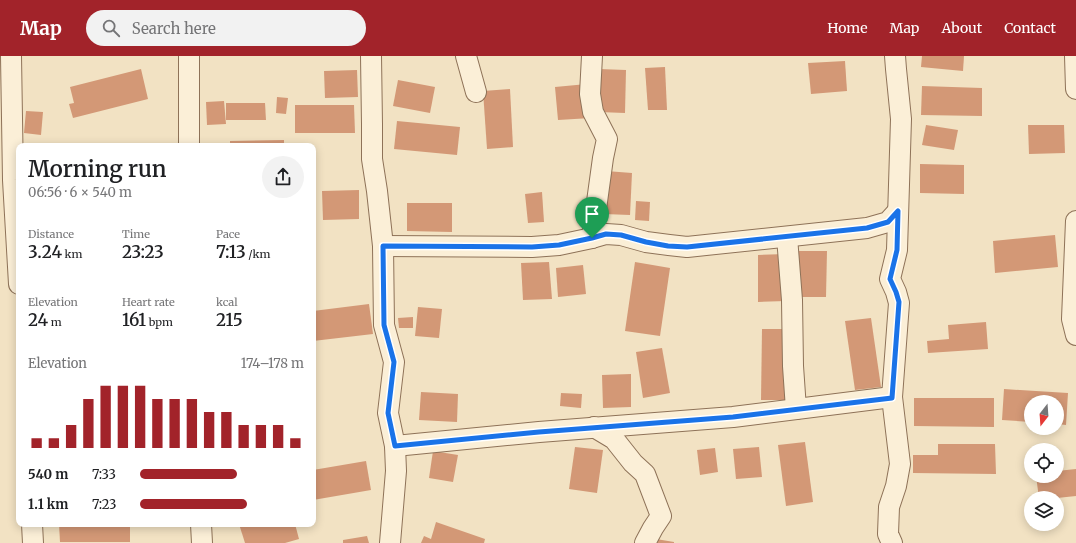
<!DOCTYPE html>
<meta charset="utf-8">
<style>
:root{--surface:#fff;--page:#f2f2f2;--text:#202124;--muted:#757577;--accent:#a2232a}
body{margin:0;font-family:Merriweather,serif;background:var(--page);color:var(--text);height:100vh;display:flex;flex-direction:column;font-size:15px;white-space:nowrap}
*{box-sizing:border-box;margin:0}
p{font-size:13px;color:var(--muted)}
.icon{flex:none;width:22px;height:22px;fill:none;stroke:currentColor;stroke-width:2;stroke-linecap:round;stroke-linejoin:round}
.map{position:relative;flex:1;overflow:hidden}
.sheet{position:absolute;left:16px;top:87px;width:300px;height:384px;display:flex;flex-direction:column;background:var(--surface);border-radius:8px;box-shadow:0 2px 10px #0003}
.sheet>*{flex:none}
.needle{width:26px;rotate:197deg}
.tools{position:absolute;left:1024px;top:339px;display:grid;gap:8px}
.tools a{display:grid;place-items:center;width:40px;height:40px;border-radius:50%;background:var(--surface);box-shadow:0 2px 10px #0003;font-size:20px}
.pin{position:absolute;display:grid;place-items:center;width:34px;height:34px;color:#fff;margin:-41px -17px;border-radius:50% 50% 50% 0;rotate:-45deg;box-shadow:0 0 4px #0007}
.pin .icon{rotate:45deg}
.round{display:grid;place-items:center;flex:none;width:42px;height:42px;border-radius:21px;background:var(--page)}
.overview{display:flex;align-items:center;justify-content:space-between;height:68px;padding:0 12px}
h1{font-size:22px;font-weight:600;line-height:30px}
.stats{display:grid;grid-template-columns:repeat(3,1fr);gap:6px;height:68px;padding:4px 12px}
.stats div{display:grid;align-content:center}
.stats b{font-size:17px;font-weight:600}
.stats small{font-size:11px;font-weight:400}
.stats p{font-size:11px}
.chart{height:112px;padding:8px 12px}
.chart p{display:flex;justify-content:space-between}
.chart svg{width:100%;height:72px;margin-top:4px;stroke:var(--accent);stroke-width:6}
ul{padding:0 12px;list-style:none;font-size:13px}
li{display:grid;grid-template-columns:64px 48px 1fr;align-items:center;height:30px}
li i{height:10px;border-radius:5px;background:var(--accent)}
header{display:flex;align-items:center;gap:24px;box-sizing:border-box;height:56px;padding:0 20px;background:var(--accent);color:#fff}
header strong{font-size:19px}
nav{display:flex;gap:22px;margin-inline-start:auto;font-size:14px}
.search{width:280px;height:36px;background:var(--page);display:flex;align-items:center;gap:10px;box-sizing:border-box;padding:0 14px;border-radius:22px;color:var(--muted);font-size:15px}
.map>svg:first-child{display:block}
.building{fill:#d39876}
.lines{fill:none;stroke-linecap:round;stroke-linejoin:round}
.street-casing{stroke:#8e7258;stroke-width:22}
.street{stroke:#fbefd7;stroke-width:20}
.route-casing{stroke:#fff;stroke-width:8}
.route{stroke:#1a73e8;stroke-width:5}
</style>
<header>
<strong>Map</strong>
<div class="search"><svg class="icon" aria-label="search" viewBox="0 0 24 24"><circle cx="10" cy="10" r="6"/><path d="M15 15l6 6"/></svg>Search here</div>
<nav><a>Home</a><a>Map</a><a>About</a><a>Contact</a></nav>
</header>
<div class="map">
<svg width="1076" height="487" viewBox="0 0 1076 487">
<rect width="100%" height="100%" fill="#f2e2c3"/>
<g class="building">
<path d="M922,0H964L963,15L921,11Z"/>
<path d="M845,5L847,35L811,38L808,7Z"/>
<path d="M665,11L667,54H648L645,12Z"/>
<path d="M141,13L148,43L73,62L69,48L74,47L70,31Z"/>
<path d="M599,13L626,14L625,57L599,56Z"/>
<path d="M357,14L358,41L325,42L324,15Z"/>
<path d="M398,24L435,31L430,57L393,50Z"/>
<path d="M587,28L591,62L558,64L555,31Z"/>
<path d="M922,30L982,32V60L921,59Z"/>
<path d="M510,33L513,91L487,93L483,35Z"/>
<path d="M277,41L288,42L286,58L276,57Z"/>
<path d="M224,45L226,68L207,69L206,46Z"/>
<path d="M226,47H265L266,64H226Z"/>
<path d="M295,49H354L355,77H295Z"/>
<path d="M26,55L43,56L41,79L24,77Z"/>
<path d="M397,65L460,71L457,99L394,93Z"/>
<path d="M926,69L958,74L954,94L922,89Z"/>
<path d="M1028,69H1064L1065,97L1029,98Z"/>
<path d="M284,84V90H230V85Z"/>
<path d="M920,108L964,109V138L920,137Z"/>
<path d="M606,115L632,117L630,159L604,158Z"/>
<path d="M359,134V163L323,164L322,135Z"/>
<path d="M542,136L544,166L528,167L525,138Z"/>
<path d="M636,145L650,146L649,165L635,164Z"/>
<path d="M407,147H452V176L407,175Z"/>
<path d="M1055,179L1058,211L995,217L993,185Z"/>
<path d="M798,195H827L826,241H798Z"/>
<path d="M786,198V245L758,246V199Z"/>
<path d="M549,206L552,243L523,244L521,207Z"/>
<path d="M635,206L670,212L660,280L625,275Z"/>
<path d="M583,209L586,238L558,241L556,212Z"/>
<path d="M369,248L373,278L313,285V255Z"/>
<path d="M418,251L442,253L439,282L415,280Z"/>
<path d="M413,261V272H399L398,262Z"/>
<path d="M871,262L881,331L855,334L845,265Z"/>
<path d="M986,266L988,293L928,297L927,285L949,283L948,269Z"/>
<path d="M762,273H791L790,344H761Z"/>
<path d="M662,292L670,337L643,342L636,296Z"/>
<path d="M631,318V351L603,352L602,319Z"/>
<path d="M1004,333L1068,337L1066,369L1057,368V346H1031V366L1002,364Z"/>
<path d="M421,336L458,338L457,366L419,364Z"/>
<path d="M561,337L582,338L581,352L560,350Z"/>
<path d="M914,342H994V371L914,370Z"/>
<path d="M805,386L813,446L786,450L778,389Z"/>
<path d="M938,388H995L996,418L913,417V399H938Z"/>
<path d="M575,391L603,394L597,437L569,433Z"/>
<path d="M759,391L762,421L736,423L733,393Z"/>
<path d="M715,392L718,416L700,419L697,394Z"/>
<path d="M433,395L458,399L453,426L429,422Z"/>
<path d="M366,405L371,434L313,444V414Z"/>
<path d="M1076,413V440L1057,442H1039L1036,420H1057V415Z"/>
<path d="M436,466L485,483L484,487H421L424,480L431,483Z"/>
<path d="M59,468H130V486H60Z"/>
<path d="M239,468H295L299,483L285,487H245Z"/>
<path d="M367,480L369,487H343V484Z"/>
<path d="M656,483L674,486V487H655Z"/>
</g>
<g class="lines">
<defs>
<g id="street">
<path d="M11,0L13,124L19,228"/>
<path d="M371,0L372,68V103L377,135L383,190L384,269L394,306L388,357L395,390L396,415L390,487"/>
<path d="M466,0L476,36"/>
<path d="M1075,0L1076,33"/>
<path d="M189,90V0"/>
<path d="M1076,165L1072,263L1076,279"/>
<path d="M787,181L792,244L793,310L796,353"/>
<path d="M592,182L603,102L607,83L593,56L590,38L592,0"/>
<path d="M383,190L532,191L559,189L592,182L606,178L621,179L646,186L669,189L687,191L867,172L888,166L898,155"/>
<path d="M594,371L614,383L633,407L645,418L661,460L653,472L645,487"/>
<path d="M395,390L539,376L733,361L892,341"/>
<path d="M32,468L33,487"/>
<path d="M201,468L202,487"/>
<path d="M892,487L888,478L889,451L896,430L900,408L892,341L899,247L896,236L890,223L897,194L901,63L896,13L895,0"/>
</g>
</defs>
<use href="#street" class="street-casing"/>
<use href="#street" class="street"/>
</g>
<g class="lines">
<defs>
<path id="route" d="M898,155L897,194L890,223L896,236L899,246L892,342L733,361L539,376L395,390L388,357L394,306L384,269L383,190L532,191L559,189L592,182L606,178L621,179L646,186L668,190L687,191L867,172L888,166Z"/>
</defs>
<use href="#route" class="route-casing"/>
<use href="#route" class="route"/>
</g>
</svg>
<div class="tools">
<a><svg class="needle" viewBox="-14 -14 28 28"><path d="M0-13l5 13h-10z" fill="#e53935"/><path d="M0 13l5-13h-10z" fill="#757577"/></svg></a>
<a><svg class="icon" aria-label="locate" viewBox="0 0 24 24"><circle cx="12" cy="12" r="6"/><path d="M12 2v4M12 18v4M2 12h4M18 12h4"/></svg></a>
<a><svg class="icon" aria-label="layers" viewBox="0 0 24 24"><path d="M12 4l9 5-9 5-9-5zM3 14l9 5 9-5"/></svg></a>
</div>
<div class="pin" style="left:592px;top:182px;background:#1e9e55"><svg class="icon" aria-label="arrive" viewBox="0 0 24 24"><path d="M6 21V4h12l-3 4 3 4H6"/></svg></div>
<section class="sheet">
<div class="overview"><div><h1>Morning run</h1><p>06:56 · 6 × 540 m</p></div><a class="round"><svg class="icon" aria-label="share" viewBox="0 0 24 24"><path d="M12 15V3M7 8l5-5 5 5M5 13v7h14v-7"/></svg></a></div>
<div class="stats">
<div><p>Distance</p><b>3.24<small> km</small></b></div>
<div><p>Time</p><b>23:23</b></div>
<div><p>Pace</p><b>7:13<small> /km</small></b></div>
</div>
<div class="stats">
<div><p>Elevation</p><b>24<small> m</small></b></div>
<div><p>Heart rate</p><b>161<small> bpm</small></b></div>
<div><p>kcal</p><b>215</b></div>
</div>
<div class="chart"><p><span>Elevation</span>174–178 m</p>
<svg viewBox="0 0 160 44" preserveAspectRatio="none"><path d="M5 44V38M15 44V38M25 44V30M35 44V14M45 44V6M55 44V6M65 44V6M75 44V14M85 44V14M95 44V14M105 44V22M115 44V22M125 44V30M135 44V30M145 44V30M155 44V38"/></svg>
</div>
<ul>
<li><b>540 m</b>7:33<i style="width:59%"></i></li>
<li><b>1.1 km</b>7:23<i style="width:65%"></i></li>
</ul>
</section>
</div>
